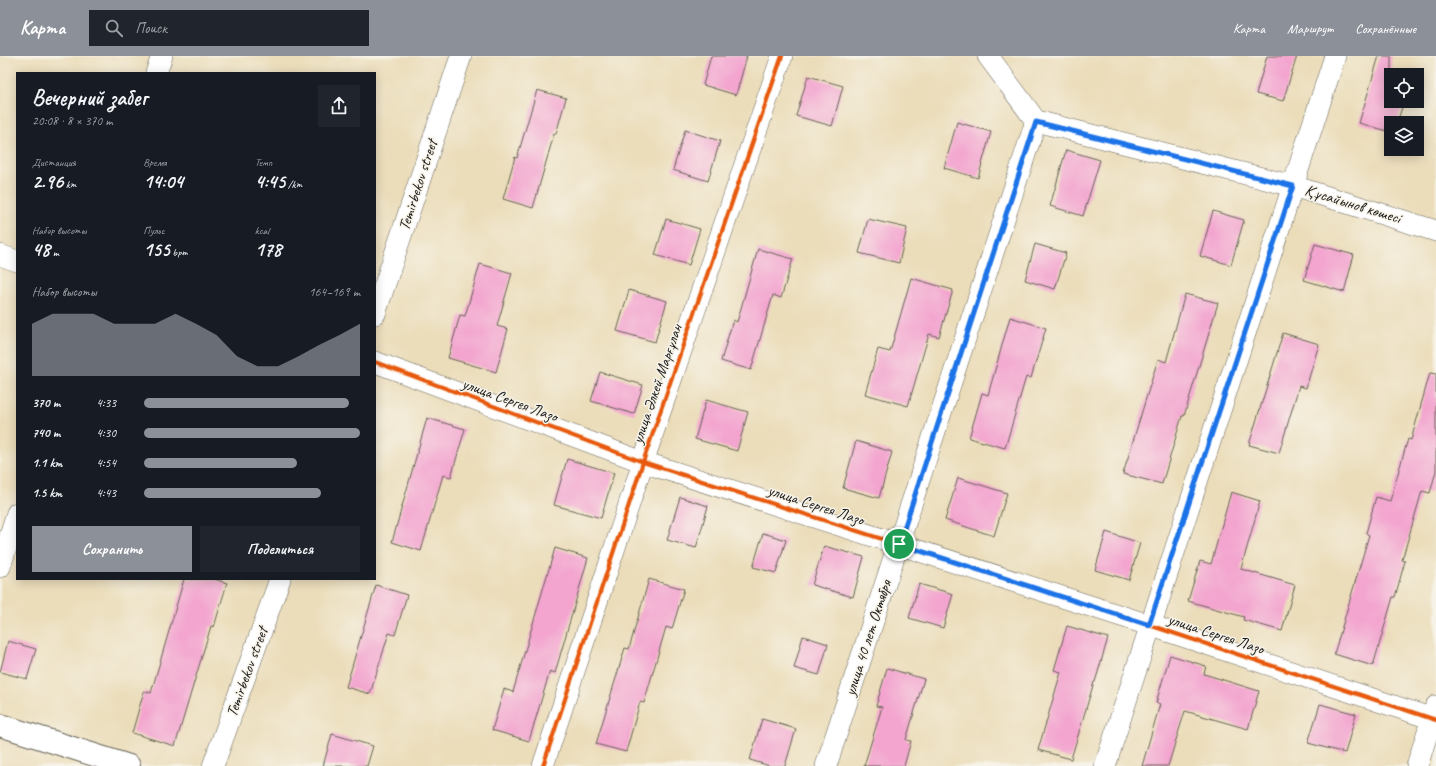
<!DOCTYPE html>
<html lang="ru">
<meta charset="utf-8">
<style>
:root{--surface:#171b24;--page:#20242c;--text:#f1f3f6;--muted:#9ea1a6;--accent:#8c9099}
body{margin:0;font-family:Caveat,sans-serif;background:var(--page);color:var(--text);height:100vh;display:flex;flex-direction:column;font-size:15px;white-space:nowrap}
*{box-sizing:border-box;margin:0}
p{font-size:13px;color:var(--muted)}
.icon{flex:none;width:22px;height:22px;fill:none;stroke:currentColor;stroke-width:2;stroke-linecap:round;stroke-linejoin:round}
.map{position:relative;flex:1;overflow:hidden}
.side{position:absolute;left:16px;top:16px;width:360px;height:508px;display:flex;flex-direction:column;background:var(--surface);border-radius:0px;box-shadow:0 2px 10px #0003}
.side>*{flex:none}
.controls{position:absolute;left:1384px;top:12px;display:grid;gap:8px}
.controls a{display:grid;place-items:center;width:40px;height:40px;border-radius:0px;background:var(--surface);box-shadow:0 2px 10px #0003;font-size:20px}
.pin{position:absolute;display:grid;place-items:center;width:34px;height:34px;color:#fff;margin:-17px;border:2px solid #fff;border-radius:50%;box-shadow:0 1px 4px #0007}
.round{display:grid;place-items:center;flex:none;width:42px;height:42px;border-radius:0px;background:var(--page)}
.summary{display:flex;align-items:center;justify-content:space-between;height:68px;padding:0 16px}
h1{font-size:22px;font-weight:800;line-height:30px}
.metrics{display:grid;grid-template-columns:repeat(3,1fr);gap:6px;height:68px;padding:4px 16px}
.metrics div{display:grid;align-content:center}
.metrics b{font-size:20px;font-weight:800}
.metrics small{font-size:11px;font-weight:400}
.metrics p{font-size:11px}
.chart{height:112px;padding:8px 16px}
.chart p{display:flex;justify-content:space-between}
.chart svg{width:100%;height:72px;margin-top:4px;fill:var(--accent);opacity:.7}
.button{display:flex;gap:8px;margin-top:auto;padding:8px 16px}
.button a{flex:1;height:46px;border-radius:0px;background:var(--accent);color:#fff;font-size:16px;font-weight:800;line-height:46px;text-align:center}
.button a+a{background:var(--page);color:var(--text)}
ul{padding:0 16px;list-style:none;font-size:13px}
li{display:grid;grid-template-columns:64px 48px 1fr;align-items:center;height:30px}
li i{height:10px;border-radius:5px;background:var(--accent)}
header{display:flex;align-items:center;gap:24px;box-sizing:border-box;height:56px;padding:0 20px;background:var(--accent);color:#fff}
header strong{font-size:19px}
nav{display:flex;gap:22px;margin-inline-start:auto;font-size:14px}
.search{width:280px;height:36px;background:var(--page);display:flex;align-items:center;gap:10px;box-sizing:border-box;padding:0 14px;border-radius:0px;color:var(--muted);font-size:15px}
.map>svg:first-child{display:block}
.building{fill:#f3a4cf}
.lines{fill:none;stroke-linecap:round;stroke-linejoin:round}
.minor-casing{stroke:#646053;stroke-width:22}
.tertiary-casing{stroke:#646053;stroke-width:24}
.minor{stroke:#fff;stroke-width:21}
.tertiary{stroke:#fff;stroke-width:22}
.cycleway-casing{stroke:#f7f3e8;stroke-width:6}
.cycleway{stroke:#e8590c;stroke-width:4}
.route-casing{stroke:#fff;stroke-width:8}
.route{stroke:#1a73e8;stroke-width:5}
.labels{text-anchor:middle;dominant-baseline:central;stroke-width:3;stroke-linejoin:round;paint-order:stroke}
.street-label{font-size:16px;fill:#1c1c1c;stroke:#f7f3e8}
</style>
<header>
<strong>Карта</strong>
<div class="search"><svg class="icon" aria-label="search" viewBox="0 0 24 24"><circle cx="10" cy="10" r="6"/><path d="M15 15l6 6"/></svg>Поиск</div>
<nav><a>Карта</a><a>Маршрут</a><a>Сохранённые</a></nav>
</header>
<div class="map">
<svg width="1436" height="710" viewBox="0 0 1436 710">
<rect width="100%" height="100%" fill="#f7f3e8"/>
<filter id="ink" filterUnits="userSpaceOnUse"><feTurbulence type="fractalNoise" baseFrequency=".025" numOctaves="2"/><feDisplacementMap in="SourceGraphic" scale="8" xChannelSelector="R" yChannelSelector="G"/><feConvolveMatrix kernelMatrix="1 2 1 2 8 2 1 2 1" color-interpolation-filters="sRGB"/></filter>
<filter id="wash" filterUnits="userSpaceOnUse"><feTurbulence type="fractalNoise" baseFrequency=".012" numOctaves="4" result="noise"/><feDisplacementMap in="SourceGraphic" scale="16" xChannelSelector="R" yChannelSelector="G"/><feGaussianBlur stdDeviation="0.9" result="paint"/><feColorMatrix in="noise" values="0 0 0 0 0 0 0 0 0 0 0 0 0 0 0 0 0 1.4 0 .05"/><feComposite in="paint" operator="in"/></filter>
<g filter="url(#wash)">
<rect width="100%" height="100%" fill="#ebddba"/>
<g id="blocks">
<g class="building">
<path d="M711,0H747L736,39L703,29Z"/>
<path d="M1267,0H1297L1283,45L1256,38Z"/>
<path d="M1379,0H1391V45H1404L1397,67H1391V76L1359,67Z"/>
<path d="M808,20L843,30L832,70L796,60Z"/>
<path d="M537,34L566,42L556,78H554L533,152L503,143L515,101L517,102Z"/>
<path d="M957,66L991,76L978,122L944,112Z"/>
<path d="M685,74L720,85L708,125L673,114Z"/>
<path d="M1066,94L1100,104L1083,160L1050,150Z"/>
<path d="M1213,155L1244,164L1231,209L1200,200Z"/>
<path d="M666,163L700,173L689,209L655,199Z"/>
<path d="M868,163L907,172L899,207L859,197Z"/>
<path d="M1035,188L1066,197L1055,233L1025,224Z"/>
<path d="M1315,188L1354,199L1344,236L1304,224Z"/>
<path d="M758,193L793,203L781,242L773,239L751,314L721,305L733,264L737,266Z"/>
<path d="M480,208L512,217L497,270L508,273L496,316L448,302L460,259L465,260Z"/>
<path d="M911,222L953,234L939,281L929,278L908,350L865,338L878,293L890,296Z"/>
<path d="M629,234L667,245L655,286L617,275Z"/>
<path d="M1185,238L1218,247L1184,360H1182L1162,428L1123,418L1158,303L1166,306Z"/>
<path d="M1010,261L1046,272L1031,322L1026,321L1005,392L969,382L982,337L988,339Z"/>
<path d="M1283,277L1319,288L1306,332L1299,330L1279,397L1249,389Z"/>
<path d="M600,316L643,329L634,358L591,345Z"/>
<path d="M1430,317L1436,318V415L1430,437L1422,435L1402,504L1405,505L1395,541H1393L1373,610L1334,598L1369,479L1366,477L1376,441L1390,445L1408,383L1411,384Z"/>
<path d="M706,344L748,356L737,395L695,383Z"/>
<path d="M427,362L465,373L451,421L443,419L421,495L392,486Z"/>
<path d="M856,385L892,396L879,442L843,432Z"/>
<path d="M567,403L614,417L601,462L554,449Z"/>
<path d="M958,422L1007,437L994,480L945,464Z"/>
<path d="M1231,436L1260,445L1241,513L1295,529L1282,575L1243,564L1244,561L1188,545L1200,505L1211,508Z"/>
<path d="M680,441L708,450L696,492L667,484Z"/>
<path d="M1106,476L1140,487L1129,524L1095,514Z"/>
<path d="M763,477L786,484L776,517L753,511Z"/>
<path d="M824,490L864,501L853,541L812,529Z"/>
<path d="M555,492L588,502L555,617L550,615L529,685L492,674L504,633L513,636Z"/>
<path d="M184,523H214L227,527L214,571L211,570L175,690L132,677L144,635L151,637Z"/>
<path d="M649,523L684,533L672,573L666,571L644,647L640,646L626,696L596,688L625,592L629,593Z"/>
<path d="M919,528L953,538L943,572L909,562Z"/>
<path d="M376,529L407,539L395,579L389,577L370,638L346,631Z"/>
<path d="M1067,570L1108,582L1095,626H1094L1071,703L1038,694L1061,616L1054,614Z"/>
<path d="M803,580L828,588L819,619L794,612Z"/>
<path d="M8,585L36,593L27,623L0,616Z"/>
<path d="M1170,599L1206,610L1204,618L1259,635L1248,673L1185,655L1168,710H1142L1160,648L1156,647Z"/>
<path d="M887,612L924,623L906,684L911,685L904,710H864L882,651L876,650Z"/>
<path d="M1320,648L1356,658L1345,697L1308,687Z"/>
<path d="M762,663L796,673L785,710H770L750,704Z"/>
<path d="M332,678L373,690L367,710H323Z"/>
</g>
</g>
</g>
<g filter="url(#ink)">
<use href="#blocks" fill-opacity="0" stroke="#646053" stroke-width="1"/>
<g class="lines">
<defs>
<g id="minor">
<path d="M988,0L1036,65"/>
<path d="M156,17L162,0"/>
<path d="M1036,65L1293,130L1436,175"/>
<path d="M0,199L17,205"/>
<path d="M375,258L461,0"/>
<path d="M375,306L643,406L1149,569L1436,664"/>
<path d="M0,511L17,457"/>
<path d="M213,710L280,523"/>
<path d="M543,710L643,406L782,0"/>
<path d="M826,710L1036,65"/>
<path d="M1105,710L1335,0"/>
<path d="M1417,710L1436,650"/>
</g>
<path id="tertiary" d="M0,669L129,710"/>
</defs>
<use href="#minor" class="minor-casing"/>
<use href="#tertiary" class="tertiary-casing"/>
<use href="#minor" class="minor"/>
<use href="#tertiary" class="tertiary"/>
<defs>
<g id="cycleway">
<path d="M375,306L643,406L1149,569L1436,664"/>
<path d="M543,710L643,406L782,0"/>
</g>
</defs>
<use href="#cycleway" class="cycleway-casing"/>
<use href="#cycleway" class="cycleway"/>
</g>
</g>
<g class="lines" filter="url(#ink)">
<defs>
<path id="route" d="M1036,66L1293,130L1149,569L899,488Z"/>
</defs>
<use href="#route" class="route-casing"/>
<use href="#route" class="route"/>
</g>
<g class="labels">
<g class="street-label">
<text transform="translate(418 129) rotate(-72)">Temirbekov street</text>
<text transform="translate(1353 148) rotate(17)">Құсайынов көшесі</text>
<text transform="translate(657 328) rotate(-71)">улица Әлкей Марғұлан</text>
<text transform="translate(510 344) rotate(20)">улица Сергея Лазо</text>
<text transform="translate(816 449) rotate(18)">улица Сергея Лазо</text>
<text transform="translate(1216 578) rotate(18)">улица Сергея Лазо</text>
<text transform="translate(868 582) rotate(-72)">улица 40 лет Октября</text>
<text transform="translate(247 616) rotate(-70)">Temirbekov street</text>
</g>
</g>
</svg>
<div class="controls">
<a><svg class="icon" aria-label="locate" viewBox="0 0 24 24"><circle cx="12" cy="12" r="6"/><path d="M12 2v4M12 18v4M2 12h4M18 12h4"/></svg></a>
<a><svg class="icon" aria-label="layers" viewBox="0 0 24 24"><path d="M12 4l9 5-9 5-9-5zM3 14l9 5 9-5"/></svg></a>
</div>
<div class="pin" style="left:899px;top:488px;background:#1e9e55"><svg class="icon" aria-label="arrive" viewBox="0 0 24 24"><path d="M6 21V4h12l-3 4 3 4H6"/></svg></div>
<section class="side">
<div class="summary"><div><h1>Вечерний забег</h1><p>20:08 · 8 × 370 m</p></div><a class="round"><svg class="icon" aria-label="share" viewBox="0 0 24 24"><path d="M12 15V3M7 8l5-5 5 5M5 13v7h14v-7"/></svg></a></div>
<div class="metrics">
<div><p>Дистанция</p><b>2.96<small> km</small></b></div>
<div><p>Время</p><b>14:04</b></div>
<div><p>Темп</p><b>4:45<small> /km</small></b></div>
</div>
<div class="metrics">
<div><p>Набор высоты</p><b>48<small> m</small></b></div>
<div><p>Пульс</p><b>155<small> bpm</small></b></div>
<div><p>kcal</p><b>178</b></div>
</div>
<div class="chart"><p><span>Набор высоты</span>164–169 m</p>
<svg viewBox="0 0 160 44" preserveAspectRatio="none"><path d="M0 44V12L10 6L20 6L30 6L40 12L50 12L60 12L70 6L80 12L90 19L100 32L110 38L120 38L130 32L140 25L150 19L160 12V44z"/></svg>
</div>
<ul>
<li><b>370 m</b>4:33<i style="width:95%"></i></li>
<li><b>740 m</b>4:30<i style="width:100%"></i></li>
<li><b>1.1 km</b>4:54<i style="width:71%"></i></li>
<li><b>1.5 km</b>4:43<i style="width:82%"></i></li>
</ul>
<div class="button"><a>Сохранить</a><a>Поделиться</a></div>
</section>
</div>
